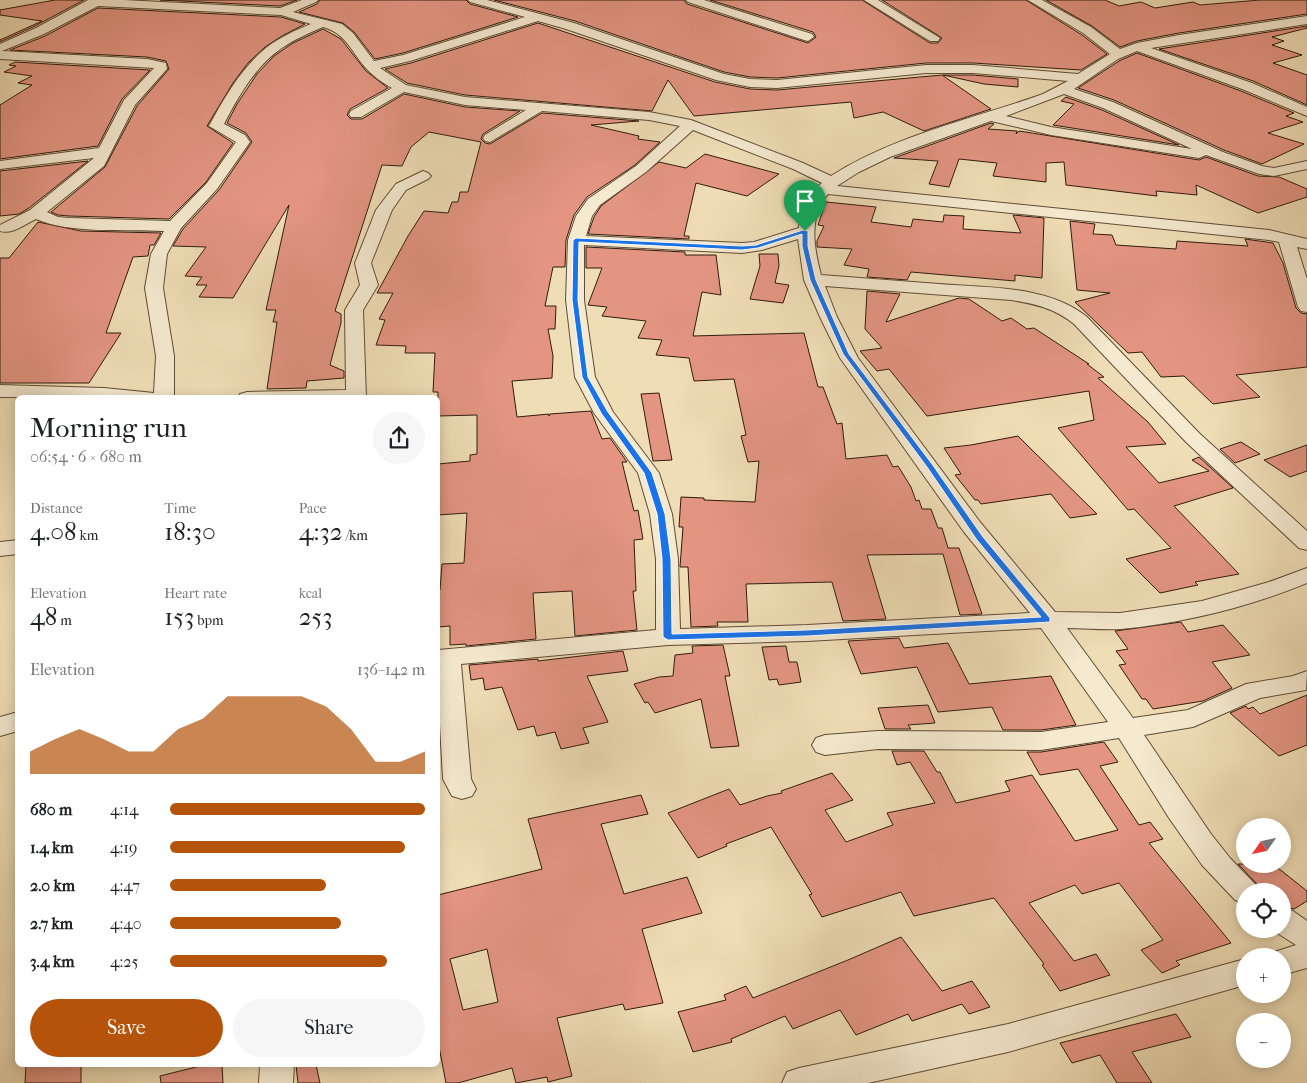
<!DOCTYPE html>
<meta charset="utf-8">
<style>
:root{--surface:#fff;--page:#f6f6f6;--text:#202124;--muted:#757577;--accent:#b45309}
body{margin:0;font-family:"IM FELL French Canon",serif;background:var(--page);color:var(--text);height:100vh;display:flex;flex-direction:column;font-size:19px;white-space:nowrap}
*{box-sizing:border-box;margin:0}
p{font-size:16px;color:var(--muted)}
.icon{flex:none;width:28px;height:28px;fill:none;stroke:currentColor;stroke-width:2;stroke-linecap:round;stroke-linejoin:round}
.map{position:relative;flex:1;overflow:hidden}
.side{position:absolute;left:15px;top:395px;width:425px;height:672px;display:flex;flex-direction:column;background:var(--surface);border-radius:8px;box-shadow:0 2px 12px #0003}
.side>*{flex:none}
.needle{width:32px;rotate:236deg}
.tools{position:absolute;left:1236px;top:818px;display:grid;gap:10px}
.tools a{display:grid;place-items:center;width:55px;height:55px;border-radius:50%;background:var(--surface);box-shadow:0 2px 12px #0003;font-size:25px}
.pin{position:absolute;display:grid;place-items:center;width:42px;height:42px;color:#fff;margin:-51px -21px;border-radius:50% 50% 50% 0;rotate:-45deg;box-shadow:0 0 5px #0007}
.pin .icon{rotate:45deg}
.round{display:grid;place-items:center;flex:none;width:52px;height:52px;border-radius:26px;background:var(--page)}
.head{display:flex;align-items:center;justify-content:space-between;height:85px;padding:0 15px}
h1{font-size:28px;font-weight:600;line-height:38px}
.metrics{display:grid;grid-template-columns:repeat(3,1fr);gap:8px;height:85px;padding:5px 15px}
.metrics div{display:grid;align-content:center}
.metrics b{font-size:25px;font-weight:600}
.metrics small{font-size:14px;font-weight:400}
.metrics p{font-size:14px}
.chart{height:140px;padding:10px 15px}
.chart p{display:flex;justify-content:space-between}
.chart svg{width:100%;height:90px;margin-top:5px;fill:var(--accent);opacity:.7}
.action{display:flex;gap:10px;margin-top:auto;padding:10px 15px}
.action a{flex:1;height:58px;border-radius:30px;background:var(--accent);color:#fff;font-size:20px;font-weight:600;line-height:58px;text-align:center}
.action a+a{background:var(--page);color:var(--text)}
ul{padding:0 15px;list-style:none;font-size:16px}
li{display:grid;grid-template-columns:80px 60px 1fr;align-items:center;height:38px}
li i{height:12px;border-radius:6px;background:var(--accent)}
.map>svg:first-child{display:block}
.building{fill:#e39582;stroke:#311b0d;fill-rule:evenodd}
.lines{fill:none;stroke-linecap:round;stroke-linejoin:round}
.street-casing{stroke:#604c37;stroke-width:2}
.street{fill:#f5e9cf;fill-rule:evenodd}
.route{fill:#1a73e8;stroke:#fff;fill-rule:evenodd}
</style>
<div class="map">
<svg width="1307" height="1083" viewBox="0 0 1307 1083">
<rect width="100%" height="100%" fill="#efddb5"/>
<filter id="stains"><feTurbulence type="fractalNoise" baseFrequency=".004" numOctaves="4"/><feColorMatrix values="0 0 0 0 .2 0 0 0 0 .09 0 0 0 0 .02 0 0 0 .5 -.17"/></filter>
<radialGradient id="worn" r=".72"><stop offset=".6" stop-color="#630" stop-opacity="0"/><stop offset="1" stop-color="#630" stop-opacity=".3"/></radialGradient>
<g class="building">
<path d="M55,0H84L35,26L0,42V40L42,21L0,15V10Z"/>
<path d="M160,0H297L280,6Z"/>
<path d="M320,0H466L470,4L518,17L403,53L375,59L354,32L343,23L299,12L317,4Z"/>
<path d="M494,0H684L687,4L808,43L816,37L813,32L710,0H862L930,43H938L942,38L882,0H1026L1082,35L1107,54L1081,70L973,63H926L777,78L750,77L724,72L575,21Z"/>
<path d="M1046,0H1105L1119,6L1141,2L1155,8L1193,2L1200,5L1260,0H1307V14L1179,33L1137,41L1120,47L1092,26Z"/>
<path d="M98,8L281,17L305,24L282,36L265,47L248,63L233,83L207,126L233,143L206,182L169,219L69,216L58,215L51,212L105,167L137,106L169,69L166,61L147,57L10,50L45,36Z"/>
<path d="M538,23L715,82L750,89L777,90L942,75L991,109L924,131L883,112L854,118L851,102L694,116L668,80L652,111L465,95L407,83L385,69L411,63Z"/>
<path d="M1307,26V28L1272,37L1284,41L1272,45L1302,55L1273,63L1307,75V105L1253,81L1159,49Z"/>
<path d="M323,29L341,39L366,71L388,88L350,109L347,115L351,119H362L404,94L465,107L520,111L483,134L481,139L485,143L490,144L542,113L639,121L591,125L639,136L638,139L660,142L635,165L587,197L574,215L566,240L565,267H553L545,306H556L555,329H548L553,356L552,378L512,381L517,417L549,414V416L550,414L591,411L602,439L610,438L627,462H622L634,511L638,510L643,539L634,540L636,591H633L637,630L575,636L572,591L533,593L536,639L466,646V644L450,645V626L438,627V590H440L442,564L464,563L467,513L438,515V464L470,461V455L477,454V415L438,416V392H433L435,353H405L406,346L376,345L385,320L379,319L393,293H377L408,236L424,211L448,213L452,202H458L460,192H468L481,142L429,132L411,147L402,166L382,165L335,311L341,314V323L330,365L344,371V378L307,381L306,388L267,389L277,322H273L276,310H266L289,205L233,298L199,297L207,285H196L202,277L185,276L206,247L173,246L183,229L219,190L252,142L246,133L227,123L237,104L257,74L274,56L293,43Z"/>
<path d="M1137,53L1241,91L1294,113L1286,116L1303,122L1268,133L1304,144L1262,164L1224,150L1114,100L1078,88L1119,61Z"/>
<path d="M15,62L150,70L122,99L98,146L0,159V105L32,85L18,83L32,76L4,72L16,66L9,65Z"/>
<path d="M943,75H973L1018,79V87L984,84Z"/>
<path d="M1066,97L1102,110L1179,145L1053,125L1074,104L1061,101Z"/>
<path d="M991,123L994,124L988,129L1017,131L1016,134L1019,131L1032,133L1199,160L1206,157L1258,176L1279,177L1307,189V197L1258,213L1196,185L1197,195L1156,191L1157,196L1066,185L1064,162L1046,163V182L993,176L997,163L959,159L949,187L929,184L938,161L894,158Z"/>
<path d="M705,154L779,174L747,196L696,183L684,236H689V239L588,234L594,217L601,206L659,162L686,168Z"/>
<path d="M88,161L29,208L19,214L0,216V171Z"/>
<path d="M826,202L876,207L871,222L911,227L913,219L943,222L944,215L964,216L963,229L1021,233L1013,215L1044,218L1042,278L1015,275V281L911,272L907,280L867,277L869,269L844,265L852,249L817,247V241L824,226L818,225Z"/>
<path d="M1070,221L1095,224L1093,234L1112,235L1116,245L1176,249L1177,241L1248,246L1245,239L1273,243L1283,263L1296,308L1301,313L1307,314V367L1236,375L1260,397L1213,404L1184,376L1161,377L1142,352L1128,353L1075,302L1110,293L1077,290Z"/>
<path d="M38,222L81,231L161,233L154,245H150L148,256L133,257L106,333H121L89,383H0V258H9Z"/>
<path d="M586,247L685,252V255H716L721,295L702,292L693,336L804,333L818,387H823L837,424L842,423L846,459L887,455L893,467L898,466L911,487L916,501L919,500L922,509H931L938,528H942L948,548H959L982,614L960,615L943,554L867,555L886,619L843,621L832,582L746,584L748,622H717L718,626L691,627L688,567H680L683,527H679L681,497L704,498V500L755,502L759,461L748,462L741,436L746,435L734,379L694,381L689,358L656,355L662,340L638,338L646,321L602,316L607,307L588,305L602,268H586Z"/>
<path d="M759,254H778L779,266L775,283L789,285L783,303L750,299L760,266Z"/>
<path d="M867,291L900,294L886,322L959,298L969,299L1002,321L1011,318L1027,329L1034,328L1089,364H1087L1104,377L1098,378L1148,422L1166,444L1126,447L1159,483L1209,471L1192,460L1199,457L1233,488L1174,506L1239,574L1195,582L1198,585L1160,593L1126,559L1171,548L1134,509L1128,510L1058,428L1094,420L1089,391L927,416L889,369L877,371L860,351L882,348L865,329Z"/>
<path d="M659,393L672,460L653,461L641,394Z"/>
<path d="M1018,436L1032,450L1097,514L1070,518L1051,494L981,504L978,500H975L955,475L961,474L944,448L971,445Z"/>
<path d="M1241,442L1260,454L1235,463L1220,449Z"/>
<path d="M1307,445V471L1290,477L1264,460Z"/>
<path d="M1181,622L1188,632L1223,625L1250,655L1212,662L1232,688L1203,701L1153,709L1146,699H1142L1119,665L1126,664L1116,651L1128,649L1115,631Z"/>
<path d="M899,638L904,648L948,643L969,684L1051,676L1076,725L1041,730H1003L992,707L938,712L917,667L861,674L848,641Z"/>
<path d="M723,645L730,676H725L739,746L711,748L701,699L655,713L648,702L645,703L634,684L659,677L673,676L675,655L693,653L692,646Z"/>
<path d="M786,646L789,662H797L801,682L779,685L777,679L769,680L762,647Z"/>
<path d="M623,651L628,671L587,676L608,722L583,728L589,743L561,749L555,732L537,736L534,726L518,730L502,687L485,690L483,678L471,680L469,665L538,659V661Z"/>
<path d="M1307,695V745L1279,756L1230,713L1246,706L1248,709L1253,707L1260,714Z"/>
<path d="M928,705L935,723L908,725L911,729H885L878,708Z"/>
<path d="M1104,742L1118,762L1100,766L1139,825L1150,822L1163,839L1149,843L1231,943L1176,961L1180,965L1162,973L1141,950L1163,940L1119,883L1082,894L1075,885L1029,903L1074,961L1096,954L1110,975L1060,991L1042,965L1044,964L994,898L914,916L901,892L822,917L809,895L812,894L771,827L726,844L727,846L698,858L668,813L729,789L740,805L767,796L782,793L781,791L832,773L853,800L825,810L846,842L893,825L887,813L935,803L910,762L897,765L892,751H924L937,772H940L956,803L1010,791L1005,781L1032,775L1075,841L1118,830L1078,769L1040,775L1027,752H1041Z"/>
<path d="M641,795L648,814L601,824L624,894L687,877L702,913L642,929L663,1003L625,1010L623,1004L557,1018L572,1076L548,1082L547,1077L516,1083L512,1068L458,1083H446L438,1042V895L542,869L528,819ZM487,949L498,1002L463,1010L450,959Z"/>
<path d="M1238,864H1273L1307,891V901L1294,909L1282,906V891H1261L1256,883Z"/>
<path d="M901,937L942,991L972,981L990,1007L969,1014L962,1004L912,1021L908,1014L856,1035L840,1010L793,1029L785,1016L731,1039L732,1042L693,1052L678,1012L726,1000L724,995L746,986L753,998L848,960Z"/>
<path d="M1176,1014L1191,1037L1132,1052L1152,1083H1117L1100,1055L1072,1063L1060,1043Z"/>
<path d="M26,1065H81V1083H25Z"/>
<path d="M204,1065H222L223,1083H161L160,1076Z"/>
<path d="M296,1065H316L320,1083H298Z"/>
</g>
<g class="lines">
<defs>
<g id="street">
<path d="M88,0H123L280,8L302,0H318L316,2L293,12L342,24L353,33L374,61L403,55L525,17L470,2L468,0H487L574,23L724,74L750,79L777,80L926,65H973L1078,74L1110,54L1083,33L1028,0H1042L1091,27L1120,49L1137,43L1179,35L1307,16V24L1151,48L1252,83L1307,107V116L1242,89L1137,51L1118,59L1074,89L1113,102L1223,152L1262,166L1274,168L1307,161V169L1274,176L1259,174L1206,155L1199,158L1051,135L991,121L890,157L859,172L837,186L1269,230L1307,239V249L1297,247L1307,279V312L1301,311L1298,307L1279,242L1269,240L828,194C808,217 814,248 821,275C861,278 900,281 939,284C988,288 1046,285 1086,316L1200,434L1307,531V550L1299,548L1186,442L1074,324C1054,308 1035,304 1011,300L825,286L837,317L858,358L980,522L1055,612L1120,613L1202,601L1269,582L1307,568V583C1249,607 1183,623 1121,629C1103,630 1085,628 1067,628L1133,718L1188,710L1246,684L1293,676L1307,671L1306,690L1260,698L1193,727L1144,735L1211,834L1230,858L1255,884L1259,891H1245V904L1235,900L1202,865L1169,818L1119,738L1041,750L878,749L825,755L816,752L812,745L816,738L825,735L878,731L1041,732L1108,722L1041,628L807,641L668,645L461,664L471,779L476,789L472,796L462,799L452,796L443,779L438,688V650L656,630V559L650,514L638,473L594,413L575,377L566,300L568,240L576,216L588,199L636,166L680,126L649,120L542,111L490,142L485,141L483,138L485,135L526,110L465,105L404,92L361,117H351L349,114L351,111L392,88C381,82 372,75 364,66C351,50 345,33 323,27C309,33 295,39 282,48C256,65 238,97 224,124L245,135L250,142L217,189L181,228L167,254L163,288L174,356V398L0,397V385L104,388L154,393L156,356L145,288L151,254L164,231C126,229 70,234 36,219C25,224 12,235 0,231V225L30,210L94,158L0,169V161L99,148L124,100L154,68L0,59V44L36,28ZM98,6L281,15L311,24C296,30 280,37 266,48C242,67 224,98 209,126L236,142L207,183L170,221L69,218L58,217L47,212L104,166L135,105L167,69L166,63L147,59L2,51L44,34ZM538,21L566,29L716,80L750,87L777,88L926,73H973L1068,81L1043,94C973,119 895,135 831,176L803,163L691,120L649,112L465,97L406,85L380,68L410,61ZM1064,94L1103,108L1192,149L1051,127L1006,116ZM693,130L793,169L822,183C809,191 800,211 799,228L754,242L742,243L586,236L592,216L600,205L646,172ZM798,239L804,280L820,317L840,358L964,532L1030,613L807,625L680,629L678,559L672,514L659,473L613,412L595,377L584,300V245L742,253L762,250Z"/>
<path d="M686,0H704L812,34L814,37L808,41L804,40L688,2Z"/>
<path d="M864,0H878L940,38L938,41H930Z"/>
<path d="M423,171L428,173L431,176L428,179L406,190L392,210L371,263L378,285L363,310L366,398H238L240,394L247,392L346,390L345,310L360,285L355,263L376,210L396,184Z"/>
<path d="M18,540V554L0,556V542Z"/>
<path d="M18,712V731L0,736V717Z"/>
<path d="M1282,908L1293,911L1307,921V968L1282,975V956H1269L1271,953L1296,945L1271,929H1282Z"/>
<path d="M1245,959V985L1008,1052L868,1083H782L787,1072L799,1068L1008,1024Z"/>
<path d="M260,1065H294L293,1083H259Z"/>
</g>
</defs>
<use href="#street" class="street-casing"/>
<use href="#street" class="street"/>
</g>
<path class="route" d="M803,230L808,231V246L816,280L849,354L932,464L983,537L1050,618V622L807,636L668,640L663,637L662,559L657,514L644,473L601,413L582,377L572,300L573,240L576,238L742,246L756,245ZM802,234V246L810,280L843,354L927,467L977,540L1041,617L807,630L672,634L671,559L665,514L652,473L608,412L588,377L578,300L579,242L742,250L758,248Z"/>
<rect width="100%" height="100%" filter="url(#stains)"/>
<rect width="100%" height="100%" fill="url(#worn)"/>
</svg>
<div class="tools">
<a><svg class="needle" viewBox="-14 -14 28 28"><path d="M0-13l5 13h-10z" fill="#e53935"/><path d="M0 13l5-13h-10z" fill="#757577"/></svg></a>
<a><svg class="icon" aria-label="locate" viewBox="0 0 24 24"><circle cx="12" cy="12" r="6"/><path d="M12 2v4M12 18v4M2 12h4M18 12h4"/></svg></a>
<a>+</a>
<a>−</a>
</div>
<div class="pin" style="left:805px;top:231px;background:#1e9e55"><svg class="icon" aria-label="arrive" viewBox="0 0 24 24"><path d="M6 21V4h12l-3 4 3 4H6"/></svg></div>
<section class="side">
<div class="head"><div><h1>Morning run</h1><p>06:54 · 6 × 680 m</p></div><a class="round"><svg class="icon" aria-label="share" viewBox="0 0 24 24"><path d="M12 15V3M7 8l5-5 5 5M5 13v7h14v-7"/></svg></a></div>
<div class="metrics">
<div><p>Distance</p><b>4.08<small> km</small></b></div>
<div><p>Time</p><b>18:30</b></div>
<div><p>Pace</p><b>4:32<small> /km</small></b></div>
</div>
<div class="metrics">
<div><p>Elevation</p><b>48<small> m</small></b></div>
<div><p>Heart rate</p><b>153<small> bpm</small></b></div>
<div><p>kcal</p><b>253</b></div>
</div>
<div class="chart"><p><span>Elevation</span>136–142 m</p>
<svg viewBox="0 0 160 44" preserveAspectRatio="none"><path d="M0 44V33L10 27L20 22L30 27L40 33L50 33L60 22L70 17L80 6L90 6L100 6L110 6L120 11L130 22L140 38L150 38L160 33V44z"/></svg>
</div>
<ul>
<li><b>680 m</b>4:14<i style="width:100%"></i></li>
<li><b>1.4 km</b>4:19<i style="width:92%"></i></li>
<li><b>2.0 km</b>4:47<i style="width:61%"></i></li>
<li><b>2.7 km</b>4:40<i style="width:67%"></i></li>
<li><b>3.4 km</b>4:25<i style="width:85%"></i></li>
</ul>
<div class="action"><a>Save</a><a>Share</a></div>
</section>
</div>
